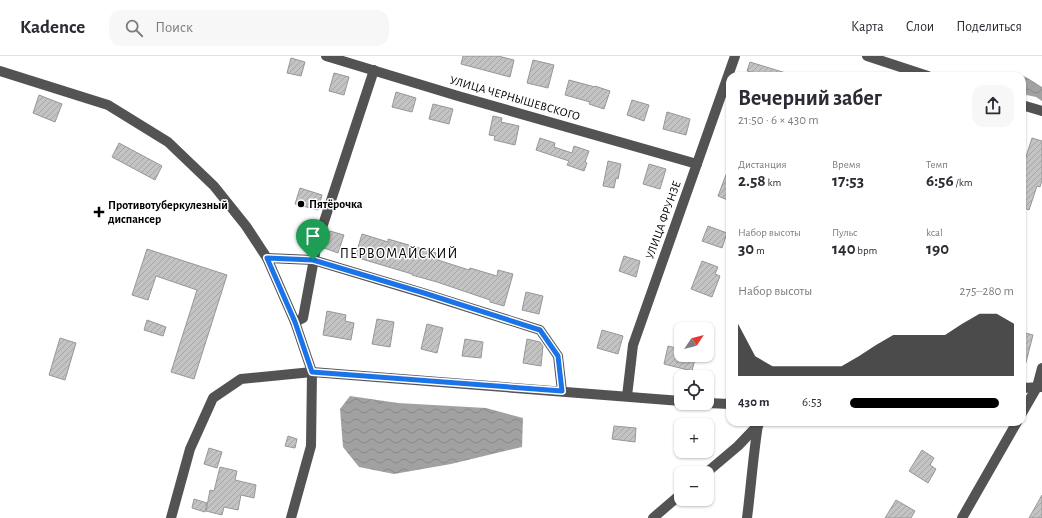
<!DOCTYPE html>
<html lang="ru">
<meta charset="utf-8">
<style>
:root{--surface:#fff;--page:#f7f7f7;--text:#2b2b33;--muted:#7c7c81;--line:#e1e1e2;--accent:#000}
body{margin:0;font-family:"Alegreya Sans",sans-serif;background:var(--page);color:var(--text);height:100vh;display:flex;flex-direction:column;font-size:15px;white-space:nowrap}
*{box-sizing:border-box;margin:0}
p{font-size:13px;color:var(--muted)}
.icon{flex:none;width:22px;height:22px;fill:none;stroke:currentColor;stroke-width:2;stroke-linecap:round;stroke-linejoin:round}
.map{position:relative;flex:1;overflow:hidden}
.drawer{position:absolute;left:726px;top:16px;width:300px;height:354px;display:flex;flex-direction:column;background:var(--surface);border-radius:12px;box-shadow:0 1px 3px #0004}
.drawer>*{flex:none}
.needle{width:26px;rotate:55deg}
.tools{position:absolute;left:674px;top:266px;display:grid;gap:8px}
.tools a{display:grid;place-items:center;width:40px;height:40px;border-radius:8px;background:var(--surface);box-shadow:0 1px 3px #0004;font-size:20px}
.pin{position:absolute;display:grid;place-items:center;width:34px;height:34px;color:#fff;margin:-41px -17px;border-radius:50% 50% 50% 0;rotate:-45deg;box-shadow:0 0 4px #0007}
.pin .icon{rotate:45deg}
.round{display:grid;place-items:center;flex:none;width:42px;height:42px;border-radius:12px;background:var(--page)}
.headline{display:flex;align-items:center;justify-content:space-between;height:68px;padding:0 12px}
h1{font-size:22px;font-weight:700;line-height:30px}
.metrics{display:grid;grid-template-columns:repeat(3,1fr);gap:6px;height:68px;padding:4px 12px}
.metrics div{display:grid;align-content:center}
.metrics b{font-size:17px;font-weight:700}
.metrics small{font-size:11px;font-weight:400}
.metrics p{font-size:11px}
.chart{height:112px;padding:8px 12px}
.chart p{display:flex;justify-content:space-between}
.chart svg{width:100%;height:72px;margin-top:4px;fill:var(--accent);opacity:.7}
ul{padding:0 12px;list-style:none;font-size:13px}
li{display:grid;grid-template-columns:64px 48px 1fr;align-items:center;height:30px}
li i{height:10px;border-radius:5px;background:var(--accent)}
header{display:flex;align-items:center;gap:24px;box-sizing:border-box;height:56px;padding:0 20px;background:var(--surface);border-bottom:1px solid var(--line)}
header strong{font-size:19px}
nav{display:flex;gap:22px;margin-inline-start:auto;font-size:14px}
.search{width:280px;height:36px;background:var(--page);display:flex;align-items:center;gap:10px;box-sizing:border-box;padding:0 14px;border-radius:12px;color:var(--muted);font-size:15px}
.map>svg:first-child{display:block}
.water{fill:url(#water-waves)}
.building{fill:url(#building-hatch);stroke:#979797}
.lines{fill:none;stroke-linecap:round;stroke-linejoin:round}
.minor{stroke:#535353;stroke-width:10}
.route-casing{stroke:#fff;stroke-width:8}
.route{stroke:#1a73e8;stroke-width:5}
.poi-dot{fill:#000;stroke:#fff;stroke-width:1.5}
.labels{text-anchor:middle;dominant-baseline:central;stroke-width:3;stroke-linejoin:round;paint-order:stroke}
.street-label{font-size:12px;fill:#000;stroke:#fff}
.poi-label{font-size:12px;font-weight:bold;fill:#000;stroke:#fff;text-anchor:start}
.quarter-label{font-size:14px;letter-spacing:1px;fill:#000;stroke:#fff}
</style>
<header>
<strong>Kadence</strong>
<div class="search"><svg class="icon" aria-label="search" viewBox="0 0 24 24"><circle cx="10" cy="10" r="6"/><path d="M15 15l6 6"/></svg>Поиск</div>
<nav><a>Карта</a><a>Слои</a><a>Поделиться</a></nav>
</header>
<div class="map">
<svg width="1042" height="462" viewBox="0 0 1042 462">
<defs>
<pattern id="water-waves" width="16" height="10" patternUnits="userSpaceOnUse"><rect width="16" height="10" fill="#a1a1a1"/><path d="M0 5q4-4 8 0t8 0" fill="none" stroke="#898989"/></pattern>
<pattern id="building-hatch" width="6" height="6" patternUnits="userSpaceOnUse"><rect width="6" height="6" fill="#c3c3c3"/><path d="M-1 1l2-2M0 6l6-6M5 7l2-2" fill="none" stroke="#a6a6a6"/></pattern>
</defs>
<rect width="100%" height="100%" fill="#fff"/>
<g class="water">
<path d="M1022,20L1026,21L1042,31V45L1036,41L1022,38Z"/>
<path d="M350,340L398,347L486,352L523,362L522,391L451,408L394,418L359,411L343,391L340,353Z"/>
</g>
<g class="building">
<path d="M463,0H498L514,4L510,21L461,8Z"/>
<path d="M291,2L305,6L301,20L287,17Z"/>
<path d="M533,4L554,9L548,32L527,27Z"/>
<path d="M750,6L789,18V20H754L755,17L747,15Z"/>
<path d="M334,17L349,21L344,39L329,35Z"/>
<path d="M569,24L595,31V30L610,35L604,53L589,48L590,46L565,39Z"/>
<path d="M396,36L416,42L412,56L392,51Z"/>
<path d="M39,39L62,48L55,66L33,57Z"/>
<path d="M632,44L649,49L644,65L627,59Z"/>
<path d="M433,48L453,53L449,68L429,63Z"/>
<path d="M667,56L690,63L686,79L663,73Z"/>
<path d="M493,60L502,62L501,66L519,70L515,89L494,84L495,80L489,79Z"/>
<path d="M540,82L555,87L554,91L572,97L574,90L589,95L585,106L587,107L584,115L567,109L569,105L536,94Z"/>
<path d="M1032,82L1042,85V124L1040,131L1037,130L1029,154L1022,151V113Z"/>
<path d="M119,87L162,110L155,124L112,101Z"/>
<path d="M608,105L621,108L618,123L616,122L614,132L603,130Z"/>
<path d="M649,108L666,113L660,133L643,128Z"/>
<path d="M729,111L730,112V145L718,140Z"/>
<path d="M300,132L322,139L318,154L295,148Z"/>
<path d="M708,170L727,177L722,192L702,185Z"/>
<path d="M330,175L344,179L338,197L324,192Z"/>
<path d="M362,178L388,186V183L436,197L435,200L439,201L438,204L469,214L470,212L497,220L498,214L513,218L504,250L490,246V244L437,226L412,219V218L355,201Z"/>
<path d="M147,193L227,219L194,323L171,316L197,234L156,220L148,244L132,239Z"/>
<path d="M624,200L640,205L636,221L619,215Z"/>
<path d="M702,205L718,211L715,218L720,220L712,241L691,233Z"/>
<path d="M526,236L543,240L539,258L522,254Z"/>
<path d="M327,255L346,259L345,265L354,267L351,284L323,279Z"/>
<path d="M377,263L394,266L390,291L372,288Z"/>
<path d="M147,264L166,271L163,280L144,274Z"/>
<path d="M427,268L443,272L437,297L421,293Z"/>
<path d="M602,274L623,280L618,298L597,292Z"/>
<path d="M1022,276L1033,279L1025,310H1022Z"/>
<path d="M60,282L76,287L65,324L49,319Z"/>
<path d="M465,283L483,286L481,302L462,300Z"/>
<path d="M527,283L540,286L543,290L541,310L523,307Z"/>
<path d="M668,290L681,293V299H696L692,315L664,308Z"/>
<path d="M614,370L636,372L635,386L612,383Z"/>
<path d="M288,380L297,383L295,392L285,390Z"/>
<path d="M209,392L222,396L217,412L204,408Z"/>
<path d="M922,394L934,402L930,409L936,413L928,427L909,415Z"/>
<path d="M220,411L237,415L235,424L256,429L254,442L241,439L238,454L224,451L222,459L206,455L210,434L214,435Z"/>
<path d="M1042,439V462H1029Z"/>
<path d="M194,443L207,447L205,456L192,452Z"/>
<path d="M896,444L915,455L911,462H885Z"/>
</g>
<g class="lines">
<g class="minor">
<path d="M326,0L458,40L697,108"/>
<path d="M867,0L928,20"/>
<path d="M0,15L108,49L168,86L214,130L246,170L267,202L295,266L312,316L311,390L291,462"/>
<path d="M1022,49L1042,55"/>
<path d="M267,202L313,204L423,237L540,274L558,300L562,335"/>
<path d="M295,266L303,262L317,187L374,14"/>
<path d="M1022,332L1042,331"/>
<path d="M627,340L633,289L735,0"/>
<path d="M707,347L730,348"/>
<path d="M1022,357L1037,331L1042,312"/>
<path d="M706,417L738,390L759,368"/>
<path d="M171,462L190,393L213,342L241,323L312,316L681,345"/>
<path d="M653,462L681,438"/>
<path d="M747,462C751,431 753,400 758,369"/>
<path d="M962,462L1017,366"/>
</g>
</g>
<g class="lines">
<defs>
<path id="route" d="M267,202L313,204L424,237L540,274L558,300L562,335L312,316L295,266Z"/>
</defs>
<use href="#route" class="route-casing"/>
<use href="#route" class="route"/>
</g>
<g class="poi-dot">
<circle cx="301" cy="148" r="4"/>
<path d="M97 150h4v4h4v4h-4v4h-4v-4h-4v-4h4z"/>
</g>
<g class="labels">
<g class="street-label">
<text transform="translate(515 42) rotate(16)">УЛИЦА ЧЕРНЫШЕВСКОГО</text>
<text transform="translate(663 164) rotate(-70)">УЛИЦА ФРУНЗЕ</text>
</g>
<g class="poi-label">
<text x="309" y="148">Пятёрочка</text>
<text x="108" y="149">Противотуберкулезный<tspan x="108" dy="14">диспансер</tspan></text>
</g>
<g class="quarter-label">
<text x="399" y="198">ПЕРВОМАЙСКИЙ</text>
</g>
</g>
</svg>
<div class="tools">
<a><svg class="needle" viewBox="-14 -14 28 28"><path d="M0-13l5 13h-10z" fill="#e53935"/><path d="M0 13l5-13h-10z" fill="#7c7c81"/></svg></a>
<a><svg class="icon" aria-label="locate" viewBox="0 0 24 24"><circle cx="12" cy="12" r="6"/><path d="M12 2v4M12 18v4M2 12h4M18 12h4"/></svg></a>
<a>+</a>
<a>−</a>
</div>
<div class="pin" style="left:313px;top:204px;background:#1e9e55"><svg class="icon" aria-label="arrive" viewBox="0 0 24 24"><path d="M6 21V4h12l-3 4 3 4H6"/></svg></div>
<section class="drawer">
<div class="headline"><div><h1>Вечерний забег</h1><p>21:50 · 6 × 430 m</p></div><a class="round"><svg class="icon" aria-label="share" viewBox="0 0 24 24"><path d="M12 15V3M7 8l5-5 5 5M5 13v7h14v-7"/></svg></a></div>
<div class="metrics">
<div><p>Дистанция</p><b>2.58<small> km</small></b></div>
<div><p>Время</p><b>17:53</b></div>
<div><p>Темп</p><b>6:56<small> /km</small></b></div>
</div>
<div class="metrics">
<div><p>Набор высоты</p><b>30<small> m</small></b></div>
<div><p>Пульс</p><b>140<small> bpm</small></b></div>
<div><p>kcal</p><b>190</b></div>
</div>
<div class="chart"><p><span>Набор высоты</span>275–280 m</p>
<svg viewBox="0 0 160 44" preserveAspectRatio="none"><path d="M0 44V12L10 32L20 38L30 38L40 38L50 38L60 38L70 32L80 25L90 19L100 19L110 19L120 19L130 12L140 6L150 6L160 12V44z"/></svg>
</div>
<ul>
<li><b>430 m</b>6:53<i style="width:91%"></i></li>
</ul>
</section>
</div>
